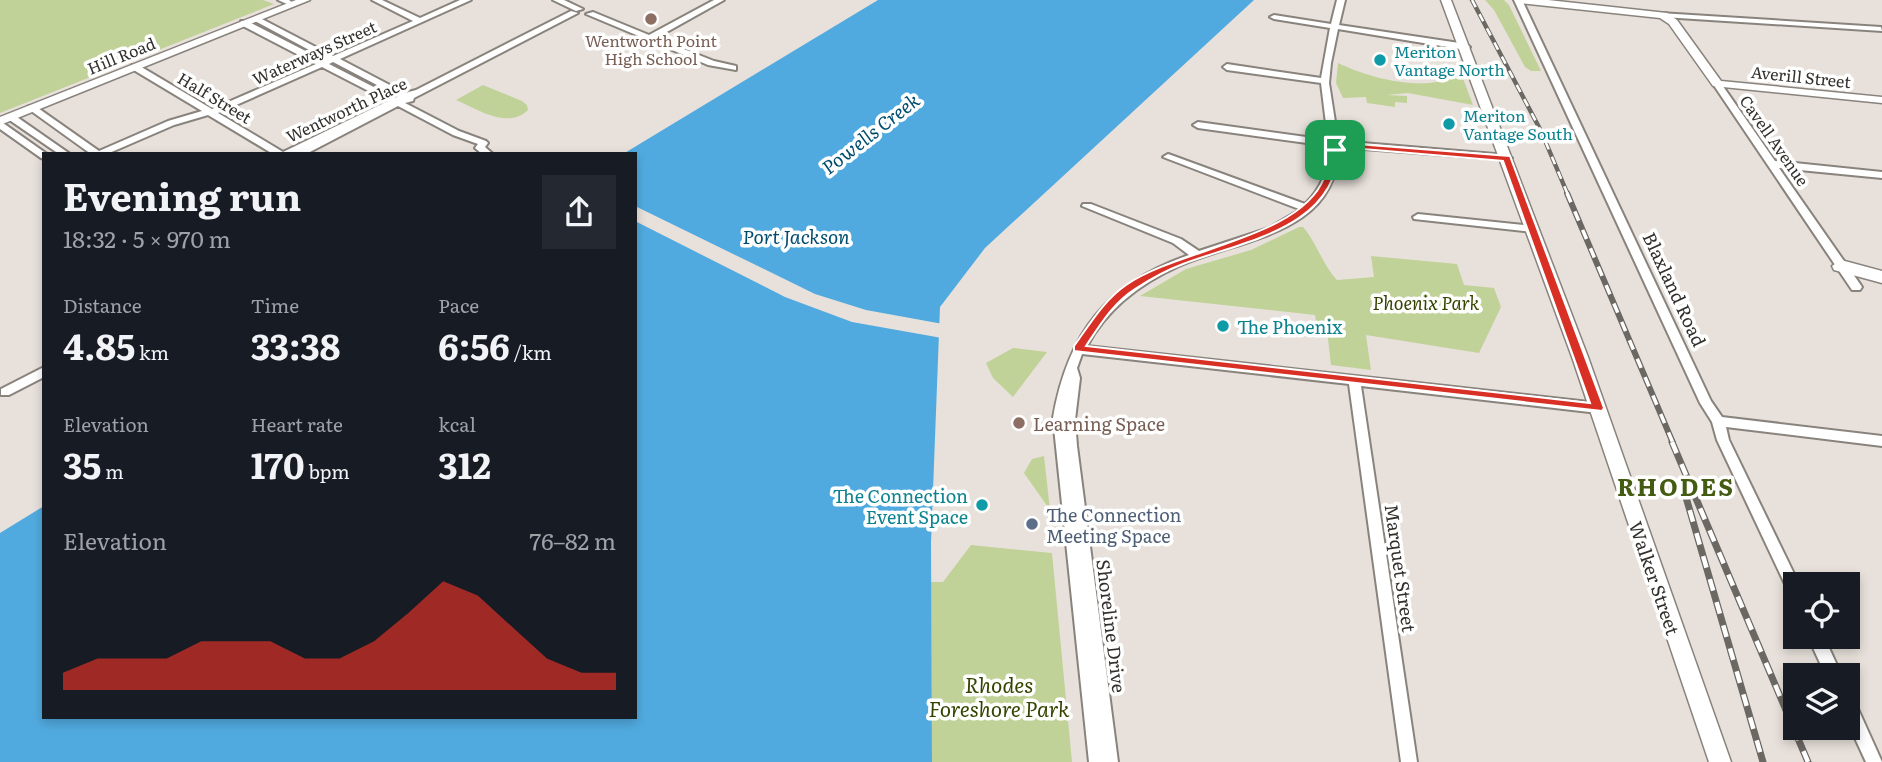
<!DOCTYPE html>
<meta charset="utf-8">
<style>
:root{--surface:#171b24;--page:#242831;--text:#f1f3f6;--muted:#9ea1a6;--accent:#d93025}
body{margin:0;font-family:Literata,serif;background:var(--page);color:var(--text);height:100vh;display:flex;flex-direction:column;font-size:26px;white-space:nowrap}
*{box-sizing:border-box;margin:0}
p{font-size:23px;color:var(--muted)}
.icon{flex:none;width:38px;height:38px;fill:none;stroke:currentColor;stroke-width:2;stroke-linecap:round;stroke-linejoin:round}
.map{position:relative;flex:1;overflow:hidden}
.sheet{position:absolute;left:42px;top:152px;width:595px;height:567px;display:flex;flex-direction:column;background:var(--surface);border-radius:0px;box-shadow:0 4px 10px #0003}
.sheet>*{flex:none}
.controls{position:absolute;left:1783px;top:572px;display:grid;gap:14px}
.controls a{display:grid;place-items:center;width:77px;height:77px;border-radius:0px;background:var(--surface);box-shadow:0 4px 10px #0003;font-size:35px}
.pin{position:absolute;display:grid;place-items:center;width:60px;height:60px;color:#fff;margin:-30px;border-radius:14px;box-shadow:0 4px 10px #0006}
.round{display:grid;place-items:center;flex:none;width:74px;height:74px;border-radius:0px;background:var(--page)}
.head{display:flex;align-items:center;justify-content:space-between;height:119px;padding:0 21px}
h1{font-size:38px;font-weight:700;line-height:52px}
.metrics{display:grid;grid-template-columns:repeat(3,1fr);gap:10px;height:119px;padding:7px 21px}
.metrics div{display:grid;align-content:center}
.metrics b{font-size:35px;font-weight:700}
.metrics small{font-size:19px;font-weight:400}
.metrics p{font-size:19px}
.chart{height:196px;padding:14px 21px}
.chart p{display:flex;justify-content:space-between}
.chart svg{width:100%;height:126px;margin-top:7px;fill:var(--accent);opacity:.7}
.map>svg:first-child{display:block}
.green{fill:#c0d298}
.water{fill:#51aadf}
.pier{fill:#e8e1db}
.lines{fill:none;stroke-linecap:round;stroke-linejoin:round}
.street-casing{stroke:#89837d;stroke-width:4}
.secondary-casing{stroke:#89837d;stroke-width:3}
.highway-casing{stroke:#89837d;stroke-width:3}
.street{fill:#fff;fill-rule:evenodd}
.secondary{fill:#fff;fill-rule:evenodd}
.highway{fill:#fff;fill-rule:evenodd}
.rail-far2-casing{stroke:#6b6864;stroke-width:4.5}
.rail-far1-casing{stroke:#6b6864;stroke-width:6}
.rail-casing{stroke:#6b6864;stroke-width:7}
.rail-far2{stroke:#fff;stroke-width:2.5;stroke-dasharray:8;stroke-linecap:butt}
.rail-far1{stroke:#fff;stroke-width:3.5;stroke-dasharray:10;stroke-linecap:butt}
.rail{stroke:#fff;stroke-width:4.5;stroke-dasharray:12;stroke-linecap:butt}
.route{fill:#d93025;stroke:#fff;stroke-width:2;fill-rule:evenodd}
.education-dot{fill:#8d6e63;stroke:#fff;stroke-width:2.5}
.culture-dot{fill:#0f9aa8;stroke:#fff;stroke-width:2.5}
.service-dot{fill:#5c6f8a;stroke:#fff;stroke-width:2.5}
.labels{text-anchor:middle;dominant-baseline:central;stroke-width:7;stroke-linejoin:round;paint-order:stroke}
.far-education-label{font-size:16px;fill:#785e54;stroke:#fff}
.far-culture-label{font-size:16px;fill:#0d838f;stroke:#fff;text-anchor:start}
.far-street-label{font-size:16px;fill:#32302d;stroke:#fff}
.street-label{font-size:18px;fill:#32302d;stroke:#fff}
.park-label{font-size:18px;font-style:italic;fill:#364401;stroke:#fff}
.culture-label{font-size:18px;fill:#0d838f;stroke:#fff;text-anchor:start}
.education-label{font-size:18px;fill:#785e54;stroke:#fff;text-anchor:start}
.service-label{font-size:18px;fill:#4e5e75;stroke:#fff;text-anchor:start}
.water-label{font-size:19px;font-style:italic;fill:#004c6f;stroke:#fff}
.near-park-label{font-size:21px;font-style:italic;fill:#364401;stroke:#fff}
.district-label{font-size:24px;font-weight:bold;letter-spacing:2px;fill:#455b12;stroke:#fff}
</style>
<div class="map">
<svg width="1882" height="762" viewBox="0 0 1882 762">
<rect width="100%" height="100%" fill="#e8e1db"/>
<g class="green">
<path d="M0,0H263L274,4L0,113Z"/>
<path d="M1485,0H1504L1509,5L1541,71H1531L1525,67L1494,10Z"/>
<path d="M1338,63C1371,79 1429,94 1461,73L1473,105L1408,93L1387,95L1407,96V103L1395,102V107L1367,103L1366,97L1343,98L1336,83Z"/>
<path d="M483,85L522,101L527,105L528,110C508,130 477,109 456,100Z"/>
<path d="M1299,227H1303C1317,243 1322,264 1337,280L1374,277L1371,256L1457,264L1464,285L1494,288L1501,307L1479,353L1366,335L1371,370L1331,365L1327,330L1317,329L1315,315L1140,296L1186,269L1251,250Z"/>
<path d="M1013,348L1047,352L1013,397L993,378L986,363Z"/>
<path d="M1044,456L1050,510L1024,473L1032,459Z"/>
<path d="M971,545L1052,553L1072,762H932L931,582H943Z"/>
</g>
<path class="water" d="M878,0H1254L985,248L940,307L931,543L932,762H0V533L44,506V718H635V154H623Z"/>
<path class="pier" d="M635,206L815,294L866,310L943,324L942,338L852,322L785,297L635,221Z"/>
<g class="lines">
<defs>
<g id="street">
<path d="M278,0H289L293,3L289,5Z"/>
<path d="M372,0H382L420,18L460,0H471L340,59L405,93L416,90L571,11L578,13L414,98L413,101L405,103L459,131L486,141L488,143L485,147L493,154H482L475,148L478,144L453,135L398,106L306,154H273L208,115L174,125L107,154H91L27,108L29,106H35L99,151L168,121L202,111L132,69V65H138L212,109L316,64L241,25V21H247L323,60L326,59L251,19L258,17L333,56L413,21ZM333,62L398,96L395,98L329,64ZM322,67L388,101L283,152L218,113Z"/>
<path d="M553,0H564L583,9L576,11Z"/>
<path d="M714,0H724L656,38L714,61L736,66V70L708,65L586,14L593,12L649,35Z"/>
<path d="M1337,0H1345L1339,25L1466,44L1470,47L1466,50L1338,29L1331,63L1329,83L1338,141L1507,155L1512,158L1510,160L1338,147C1339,235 1238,239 1179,266C1141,283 1107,309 1087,346L1598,403L1602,405L1604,408L1602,411L1598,413L1361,386L1417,762H1401L1349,384L1082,354L1077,368L1080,378L1075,420L1077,446L1118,762H1089L1053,418C1068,333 1106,284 1189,255L1173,243L1082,206L1083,204H1091L1181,239L1199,251L1269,228L1298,211L1299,209L1163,157L1168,154L1171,155L1305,204C1322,188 1329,169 1329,146L1198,128L1193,125L1198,122L1328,140L1321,83L1227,70L1223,67L1227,64L1321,78L1330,28L1274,19L1270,17L1274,15L1331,24Z"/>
<path d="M1514,0H1522L1711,401L1722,417L1882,436V446L1726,427L1729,440L1799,584H1796V599L1791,597L1717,440L1712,422L1700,403Z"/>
<path d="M1660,13L1881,27L1882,31L1663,17L1659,15Z"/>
<path d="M1717,81L1720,82L1775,161L1882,172V178L1779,168L1860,284L1862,287L1860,290H1852L1713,84Z"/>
<path d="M11,114L14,115L70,154H59L8,119V115Z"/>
<path d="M0,122L3,123L47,154H44V159L41,158L0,129Z"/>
<path d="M1418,214L1533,226L1538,229L1533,232L1414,219L1413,217Z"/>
<path d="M44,367V377L9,395H1V389Z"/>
<path d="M1808,637H1824L1842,676H1826Z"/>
<path d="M1848,698L1854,700L1882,762H1866L1848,723Z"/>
</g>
<g id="secondary">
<path d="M296,0H310L0,125V117Z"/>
<path d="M1441,0H1451L1588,357L1731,762H1709L1572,357Z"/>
<path d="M1514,0H1548L1667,13L1677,20L1721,81L1882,97V103L1713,86L1669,24L1660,18L1519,3Z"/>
</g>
<path id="highway" d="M1841,260L1882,271V283L1834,270L1832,266Z"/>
</defs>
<use href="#street" class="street-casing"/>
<use href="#secondary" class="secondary-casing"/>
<use href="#highway" class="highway-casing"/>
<use href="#street" class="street"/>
<use href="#secondary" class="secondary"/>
<use href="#highway" class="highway"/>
<defs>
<path id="rail-far2" d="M1472,0L1541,131L1568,195"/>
<path id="rail-far1" d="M1567,193L1673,443"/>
<g id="rail">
<path d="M1672,442L1808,762"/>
<path d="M1683,487L1763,762"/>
</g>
</defs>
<use href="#rail-far2" class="rail-far2-casing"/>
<use href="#rail-far1" class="rail-far1-casing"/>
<use href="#rail" class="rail-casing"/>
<use href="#rail-far2" class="rail-far2"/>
<use href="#rail-far1" class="rail-far1"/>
<use href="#rail" class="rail"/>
</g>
<path class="route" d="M1331,142L1510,156L1604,408L1602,411L1074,351V346C1090,324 1103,301 1126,285C1177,249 1301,238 1324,178C1328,166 1329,153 1331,142ZM1339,147L1503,161L1590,403L1086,346C1100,325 1113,303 1135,289C1149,280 1167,270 1183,264C1243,241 1337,229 1339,147Z"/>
<g class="education-dot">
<circle cx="651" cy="19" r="7"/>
<circle cx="1019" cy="423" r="7"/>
</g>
<g class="culture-dot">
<circle cx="1380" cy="60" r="7"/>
<circle cx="1449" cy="124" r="7"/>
<circle cx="1223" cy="326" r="7"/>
<circle cx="982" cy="505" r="7"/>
</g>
<circle class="service-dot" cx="1032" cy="524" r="7"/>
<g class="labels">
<g class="far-education-label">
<text x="651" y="40">Wentworth Point<tspan x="651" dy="18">High School</tspan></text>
</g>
<g class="far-culture-label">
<text x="1394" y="51">Meriton<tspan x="1394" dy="18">Vantage North</tspan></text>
<text x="1463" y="115">Meriton<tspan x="1463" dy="18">Vantage South</tspan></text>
</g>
<g class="far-street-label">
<text transform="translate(314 52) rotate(-24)">Waterways Street</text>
<text transform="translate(121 55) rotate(-22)">Hill Road</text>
<text transform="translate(1801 76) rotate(6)">Averill Street</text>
<text transform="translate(215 97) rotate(31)">Half Street</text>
<text transform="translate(346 109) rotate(-25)">Wentworth Place</text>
<text transform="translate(1775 140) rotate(55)">Cavell Avenue</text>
</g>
<g class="street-label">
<text transform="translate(1675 289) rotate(65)">Blaxland Road</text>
<text transform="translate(1401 568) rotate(82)">Marquet Street</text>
<text transform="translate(1655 578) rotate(71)">Walker Street</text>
<text transform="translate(1112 626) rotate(83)">Shoreline Drive</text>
</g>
<g class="park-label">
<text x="1426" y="302">Phoenix Park</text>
</g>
<g class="culture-label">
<text x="1237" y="326">The Phoenix</text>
<text x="968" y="495" text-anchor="end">The Connection<tspan x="968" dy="21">Event Space</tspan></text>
</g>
<g class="education-label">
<text x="1033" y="423">Learning Space</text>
</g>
<g class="service-label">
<text x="1046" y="514">The Connection<tspan x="1046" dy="21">Meeting Space</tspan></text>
</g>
<g class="water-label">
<text transform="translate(870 133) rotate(-38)">Powells Creek</text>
<text x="796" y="236">Port Jackson</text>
</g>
<g class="near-park-label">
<text x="999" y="683">Rhodes<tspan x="999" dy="24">Foreshore Park</tspan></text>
</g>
<g class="district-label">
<text x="1676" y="485">RHODES</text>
</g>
</g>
</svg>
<div class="controls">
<a><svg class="icon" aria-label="locate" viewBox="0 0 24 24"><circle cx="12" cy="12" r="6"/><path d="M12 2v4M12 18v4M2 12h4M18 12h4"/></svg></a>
<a><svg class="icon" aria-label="layers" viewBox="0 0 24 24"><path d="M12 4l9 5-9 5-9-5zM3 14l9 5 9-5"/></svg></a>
</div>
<div class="pin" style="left:1335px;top:150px;background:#1e9e55"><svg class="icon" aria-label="arrive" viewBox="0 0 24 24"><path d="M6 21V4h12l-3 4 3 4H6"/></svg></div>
<section class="sheet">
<div class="head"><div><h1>Evening run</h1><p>18:32 · 5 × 970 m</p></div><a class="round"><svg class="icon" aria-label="share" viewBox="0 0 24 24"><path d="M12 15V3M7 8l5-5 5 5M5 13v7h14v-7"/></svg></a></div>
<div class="metrics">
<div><p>Distance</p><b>4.85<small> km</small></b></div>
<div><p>Time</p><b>33:38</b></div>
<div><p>Pace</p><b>6:56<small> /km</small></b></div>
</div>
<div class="metrics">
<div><p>Elevation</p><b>35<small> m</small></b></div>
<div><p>Heart rate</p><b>170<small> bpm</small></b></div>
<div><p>kcal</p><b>312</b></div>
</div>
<div class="chart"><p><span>Elevation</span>76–82 m</p>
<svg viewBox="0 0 160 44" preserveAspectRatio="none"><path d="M0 44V38L10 33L20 33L30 33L40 27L50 27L60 27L70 33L80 33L90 27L100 17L110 6L120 11L130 22L140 33L150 38L160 38V44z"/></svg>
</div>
</section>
</div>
